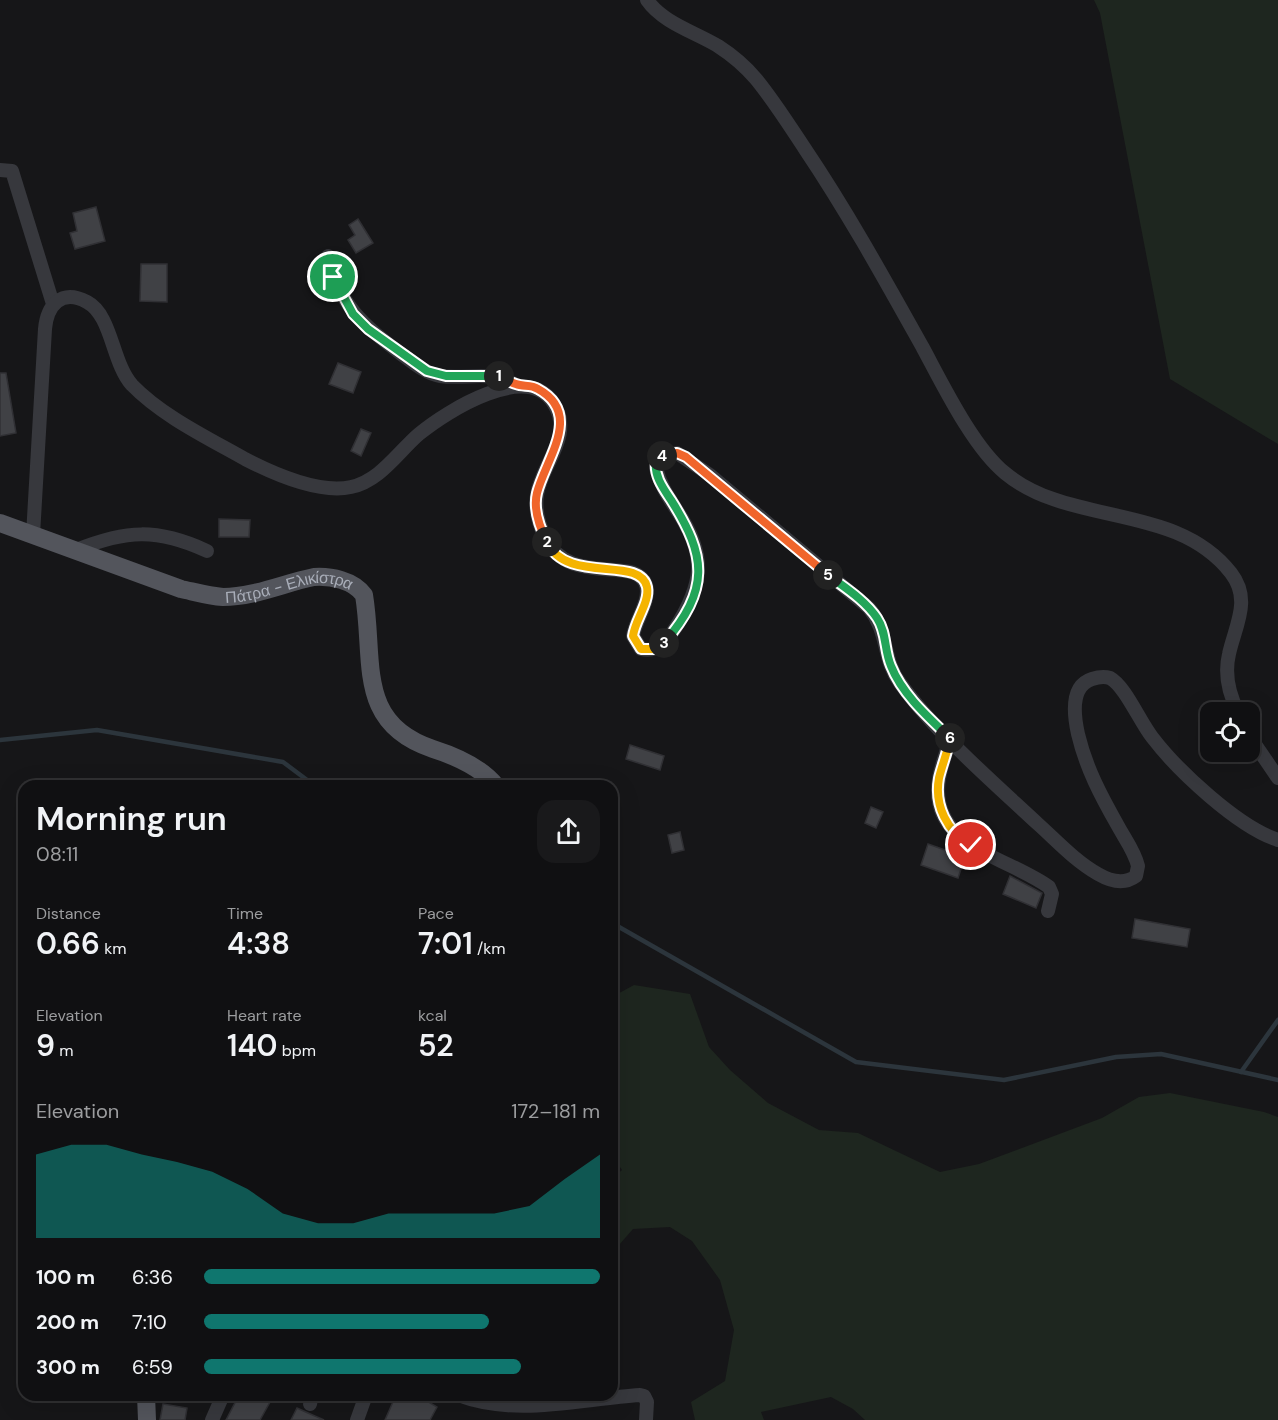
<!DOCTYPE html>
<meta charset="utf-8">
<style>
:root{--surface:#101012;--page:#19191b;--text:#f1f3f6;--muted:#9c9d9f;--line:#303032;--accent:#0f766e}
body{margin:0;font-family:"DM Sans",sans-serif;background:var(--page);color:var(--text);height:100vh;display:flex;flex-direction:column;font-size:22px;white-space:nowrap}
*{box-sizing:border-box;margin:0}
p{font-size:20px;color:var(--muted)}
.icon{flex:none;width:33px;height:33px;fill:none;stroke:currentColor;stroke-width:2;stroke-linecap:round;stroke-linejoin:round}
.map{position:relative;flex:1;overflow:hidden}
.side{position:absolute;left:18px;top:780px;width:600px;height:621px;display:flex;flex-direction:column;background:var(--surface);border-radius:18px;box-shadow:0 6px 24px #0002,0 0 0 2px var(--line)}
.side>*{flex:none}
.tools{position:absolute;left:1200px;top:702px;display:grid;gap:12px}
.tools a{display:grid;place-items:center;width:60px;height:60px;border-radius:12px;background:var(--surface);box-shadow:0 6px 24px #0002,0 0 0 2px var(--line);font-size:30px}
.pin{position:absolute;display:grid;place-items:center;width:51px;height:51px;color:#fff;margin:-26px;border:3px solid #fff;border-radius:50%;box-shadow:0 2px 6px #0007}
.km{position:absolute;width:30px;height:30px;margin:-15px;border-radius:50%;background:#222;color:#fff;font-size:16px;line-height:30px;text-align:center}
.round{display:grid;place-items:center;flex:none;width:63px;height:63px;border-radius:18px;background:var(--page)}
.overview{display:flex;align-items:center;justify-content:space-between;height:102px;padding:0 18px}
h1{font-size:33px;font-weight:600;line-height:45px}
.metrics{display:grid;grid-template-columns:repeat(3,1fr);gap:9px;height:102px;padding:6px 18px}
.metrics div{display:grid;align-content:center}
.metrics b{font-size:30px;font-weight:600}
.metrics small{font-size:16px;font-weight:400}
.metrics p{font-size:16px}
.chart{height:168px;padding:12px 18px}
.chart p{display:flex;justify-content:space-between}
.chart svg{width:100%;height:108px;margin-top:6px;fill:var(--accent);opacity:.7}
ul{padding:0 18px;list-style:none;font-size:20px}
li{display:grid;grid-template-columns:96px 72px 1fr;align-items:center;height:45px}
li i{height:15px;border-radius:8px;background:var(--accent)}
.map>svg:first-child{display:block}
.green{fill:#1e261f}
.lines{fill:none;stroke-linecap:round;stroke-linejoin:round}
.stream{stroke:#2c353c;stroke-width:4.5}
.building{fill:#404145;stroke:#303034;stroke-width:1.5}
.minor{stroke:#37383d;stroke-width:14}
.major{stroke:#53555c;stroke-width:18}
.split-1-casing{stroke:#fff;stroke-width:12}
.split-2-casing{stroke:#fff;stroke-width:12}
.split-3-casing{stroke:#fff;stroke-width:12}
.split-4-casing{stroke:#fff;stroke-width:12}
.split-5-casing{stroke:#fff;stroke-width:12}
.split-6-casing{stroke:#fff;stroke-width:12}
.split-7-casing{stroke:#fff;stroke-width:12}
.split-1{stroke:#22a559;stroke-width:8}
.split-2{stroke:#f0652b;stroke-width:8}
.split-3{stroke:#f5b400;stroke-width:8}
.split-4{stroke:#22a559;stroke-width:8}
.split-5{stroke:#f0652b;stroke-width:8}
.split-6{stroke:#22a559;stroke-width:8}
.split-7{stroke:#f5b400;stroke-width:8}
.labels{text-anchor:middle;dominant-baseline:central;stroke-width:4.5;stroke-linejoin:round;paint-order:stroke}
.street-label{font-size:16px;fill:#a8adb8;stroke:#111113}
</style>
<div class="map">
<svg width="1278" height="1420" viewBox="0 0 1278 1420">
<rect width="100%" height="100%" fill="#161618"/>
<g class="green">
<path d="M1094,0H1278V444L1170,379L1100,13Z"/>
<path d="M634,985L690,994L709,1047L730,1070L768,1103L819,1130L858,1133L940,1172L979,1164L1102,1118L1139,1097L1170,1093L1264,1112L1278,1117V1420H865L853,1409L831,1397L761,1412L764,1420H695L691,1402L725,1381L734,1330L720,1280L692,1241L670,1227L633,1229L612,1253V1179L622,1170L612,1155V997Z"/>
</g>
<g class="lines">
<g class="stream">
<path d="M0,740L97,730L283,762L315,786"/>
<path d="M612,923L856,1062L1004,1080L1116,1057L1161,1054L1278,1080"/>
<path d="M1241,1072L1278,1020"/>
</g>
</g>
<g class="building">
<path d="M96,207L105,241L75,249L70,233L77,231L73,213Z"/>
<path d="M358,219L373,243L356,253L348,240L355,235L349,225Z"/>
<path d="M141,264H167V302L140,301Z"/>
<path d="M338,363L361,372L353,393L329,384Z"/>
<path d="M0,373H6L16,433L0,436Z"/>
<path d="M361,429L371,433L361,456L351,451Z"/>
<path d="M219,519L250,520L249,537H219Z"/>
<path d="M630,745L664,756L660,770L626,759Z"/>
<path d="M871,807L883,812L876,828L865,823Z"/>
<path d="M680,832L684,850L672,853L668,835Z"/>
<path d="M928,844L965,857L958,878L921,865Z"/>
<path d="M1010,876L1042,893L1036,908L1003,894Z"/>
<path d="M1135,919L1190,929L1187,947L1132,938Z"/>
<path d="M239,1395H255L270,1402L260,1420H226Z"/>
<path d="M396,1395H417L437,1407L430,1420H385Z"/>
<path d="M163,1404L187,1408L185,1420H160Z"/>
<path d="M297,1408L308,1413L324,1420H291Z"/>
</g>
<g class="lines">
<g class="minor">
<path d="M647,0C663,23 695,32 718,46C732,55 745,66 756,79C774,101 789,125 805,149C848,213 885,280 923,348C943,385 973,447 1005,473C1070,527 1176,502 1231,573C1252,600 1235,626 1229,654C1224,675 1229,694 1238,712"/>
<path d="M0,170L12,171L53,304"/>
<path d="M328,256C340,306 361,323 400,353C411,361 426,374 440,376C469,380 488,369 516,385"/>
<path d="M33,535L45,329C47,306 61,288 87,302C112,315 112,363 132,385C162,416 208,438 245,459C274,474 318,494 351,487C380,481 398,452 419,434C447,411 528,360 554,404C574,436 541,465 537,495C535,509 539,525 545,537C569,589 636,554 646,585C651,600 635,621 633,636L641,649C659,653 667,641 676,627C703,584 707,556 678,512C669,498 660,485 656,468L660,457L677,453L710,475L869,608C889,632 882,659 900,683C936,733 993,782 1038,824C1057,841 1075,861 1098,874C1110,881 1124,885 1136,876L1138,866C1135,852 1125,839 1118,826C1101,796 1086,768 1078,734C1074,716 1070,686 1092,679C1098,677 1104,676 1110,678C1125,686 1140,722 1152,737C1178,771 1238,827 1278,840"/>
<path d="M76,550C126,530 157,528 207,551"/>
<path d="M1250,737L1278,778"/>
<path d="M950,738C947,752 941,765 939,779C928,846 1008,857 1049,887L1052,894L1048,911"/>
<path d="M458,1395C516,1417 579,1399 640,1395L644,1396L647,1402L646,1420"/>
<path d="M310,1404L312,1395"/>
<path d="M212,1420L223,1395"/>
<path d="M357,1420L366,1395"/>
</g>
<g class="major">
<path id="s1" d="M0,523L181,589C195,592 209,596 223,597C254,597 284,583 314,577C331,576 353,580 364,595C375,661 355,723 433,749C455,756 481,767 496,786"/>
<path d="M146,1395L147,1420"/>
</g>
</g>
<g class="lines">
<defs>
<path id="split-1" d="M333,277L353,314L368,329L427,371L446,376H499"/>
<path id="split-2" d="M499,376C505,378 510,383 516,384C523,387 531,384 538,389C584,414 545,460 537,493C533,509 540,528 547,542"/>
<path id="split-3" d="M547,542C567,585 640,555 647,587C650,602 635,620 633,636L641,649H657L664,643"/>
<path id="split-4" d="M662,456L656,461C654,476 663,488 671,500C707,557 710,589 664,643"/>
<path id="split-5" d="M662,456L677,453L686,457L828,575"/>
<path id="split-6" d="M828,575C844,587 865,600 877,618C887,633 884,650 891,666C902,694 928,717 950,738"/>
<path id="split-7" d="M950,738C948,751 942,765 939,778C934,805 947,832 971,845"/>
</defs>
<use href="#split-1" class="split-1-casing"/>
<use href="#split-2" class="split-2-casing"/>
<use href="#split-3" class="split-3-casing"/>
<use href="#split-4" class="split-4-casing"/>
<use href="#split-5" class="split-5-casing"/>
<use href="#split-6" class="split-6-casing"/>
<use href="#split-7" class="split-7-casing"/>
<use href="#split-1" class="split-1"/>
<use href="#split-2" class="split-2"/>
<use href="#split-3" class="split-3"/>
<use href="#split-4" class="split-4"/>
<use href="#split-5" class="split-5"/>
<use href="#split-6" class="split-6"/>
<use href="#split-7" class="split-7"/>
</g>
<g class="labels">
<g class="street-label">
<text stroke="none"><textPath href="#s1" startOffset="303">Πάτρα - Ελικίστρα</textPath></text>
</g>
</g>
</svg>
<div class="tools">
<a><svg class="icon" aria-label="locate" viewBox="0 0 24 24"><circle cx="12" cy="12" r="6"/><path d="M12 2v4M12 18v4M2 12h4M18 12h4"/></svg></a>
</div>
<div class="pin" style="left:333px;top:277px;background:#1e9e55"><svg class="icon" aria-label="arrive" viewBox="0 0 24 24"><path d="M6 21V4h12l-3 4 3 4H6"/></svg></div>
<div class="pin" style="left:971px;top:845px;background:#d93025"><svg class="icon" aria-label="check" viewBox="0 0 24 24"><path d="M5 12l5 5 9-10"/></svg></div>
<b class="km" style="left:499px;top:376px">1</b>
<b class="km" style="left:547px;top:542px">2</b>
<b class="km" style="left:664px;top:643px">3</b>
<b class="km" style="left:662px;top:456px">4</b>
<b class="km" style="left:828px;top:575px">5</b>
<b class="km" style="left:950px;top:738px">6</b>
<section class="side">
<div class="overview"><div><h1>Morning run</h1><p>08:11</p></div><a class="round"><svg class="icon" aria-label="share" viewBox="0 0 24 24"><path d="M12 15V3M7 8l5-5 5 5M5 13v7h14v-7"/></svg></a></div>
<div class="metrics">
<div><p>Distance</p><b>0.66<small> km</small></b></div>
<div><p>Time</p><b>4:38</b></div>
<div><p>Pace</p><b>7:01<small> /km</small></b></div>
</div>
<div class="metrics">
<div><p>Elevation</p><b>9<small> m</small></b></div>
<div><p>Heart rate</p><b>140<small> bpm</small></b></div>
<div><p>kcal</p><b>52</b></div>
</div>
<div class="chart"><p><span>Elevation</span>172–181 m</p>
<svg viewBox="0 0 160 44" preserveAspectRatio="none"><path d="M0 44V10L10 6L20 6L30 10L40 13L50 17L60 24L70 34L80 38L90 38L100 34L110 34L120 34L130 34L140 31L150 20L160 10V44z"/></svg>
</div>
<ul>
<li><b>100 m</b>6:36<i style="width:100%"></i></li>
<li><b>200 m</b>7:10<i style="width:72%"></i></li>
<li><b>300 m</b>6:59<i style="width:80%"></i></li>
</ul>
</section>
</div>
